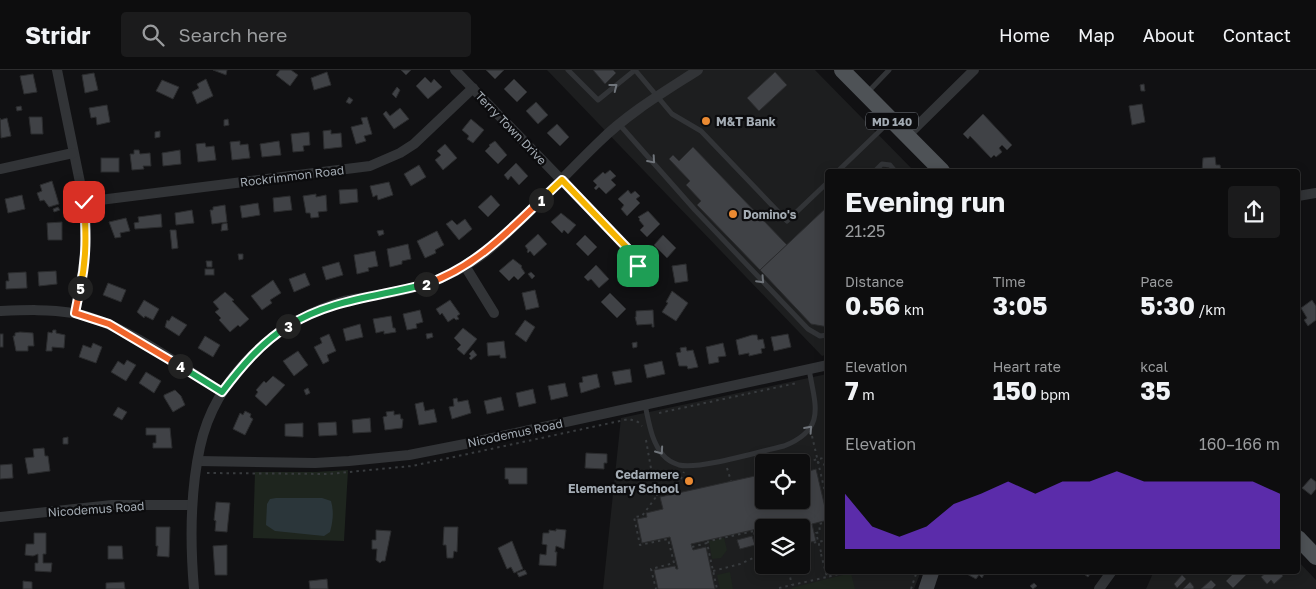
<!DOCTYPE html>
<meta charset="utf-8">
<style>
:root{--surface:#0d0d0e;--page:#1b1b1c;--text:#f1f3f6;--muted:#9a9c9e;--line:#2d2d2e;--accent:#7c3aed}
body{margin:0;font-family:"Golos Text",sans-serif;background:var(--page);color:var(--text);height:100vh;display:flex;flex-direction:column;font-size:19px;white-space:nowrap}
*{box-sizing:border-box;margin:0}
p{font-size:16px;color:var(--muted)}
.icon{flex:none;width:28px;height:28px;fill:none;stroke:currentColor;stroke-width:2;stroke-linecap:round;stroke-linejoin:round}
.map{position:relative;flex:1;overflow:hidden}
.panel{position:absolute;left:825px;top:99px;width:475px;height:405px;display:flex;flex-direction:column;background:var(--surface);border-radius:5px;box-shadow:0 2px 12px #0003,0 0 0 1px var(--line)}
.panel>*{flex:none}
.tools{position:absolute;left:755px;top:384px;display:grid;gap:10px}
.tools a{display:grid;place-items:center;width:55px;height:55px;border-radius:5px;background:var(--surface);box-shadow:0 2px 12px #0003,0 0 0 1px var(--line);font-size:25px}
.pin{position:absolute;display:grid;place-items:center;width:42px;height:42px;color:#fff;margin:-21px;border-radius:10px;box-shadow:0 2px 8px #0006}
.km{position:absolute;width:25px;height:25px;margin:-12px;border-radius:50%;background:#222;color:#fff;font-size:14px;line-height:25px;text-align:center}
.round{display:grid;place-items:center;flex:none;width:52px;height:52px;border-radius:5px;background:var(--page)}
.overview{display:flex;align-items:center;justify-content:space-between;height:85px;padding:0 20px}
h1{font-size:28px;font-weight:700;line-height:38px}
.metrics{display:grid;grid-template-columns:repeat(3,1fr);gap:8px;height:85px;padding:5px 20px}
.metrics div{display:grid;align-content:center}
.metrics b{font-size:25px;font-weight:700}
.metrics small{font-size:14px;font-weight:400}
.metrics p{font-size:14px}
.chart{height:140px;padding:10px 20px}
.chart p{display:flex;justify-content:space-between}
.chart svg{width:100%;height:90px;margin-top:5px;fill:var(--accent);opacity:.7}
header{display:flex;align-items:center;gap:30px;box-sizing:border-box;height:70px;padding:0 25px;background:var(--surface);border-bottom:1px solid var(--line)}
header strong{font-size:24px}
nav{display:flex;gap:28px;margin-inline-start:auto;font-size:18px}
.search{width:350px;height:45px;background:var(--page);display:flex;align-items:center;gap:12px;box-sizing:border-box;padding:0 18px;border-radius:5px;color:var(--muted);font-size:19px}
.map>svg:first-child{display:block}
.built{fill:#1d1e1f;fill-rule:evenodd}
.green{fill:#1e251e}
.water{fill:#2b363a}
.building{fill:#404246;stroke:#2b2c2e}
.lines{fill:none;stroke-linecap:round;stroke-linejoin:round}
.path{stroke:#383b3e;stroke-width:2;stroke-dasharray:2.5 4;stroke-linecap:butt}
.lane{stroke:#323437;stroke-width:5}
.street{stroke:#323437;stroke-width:10}
.secondary{stroke:#404347;stroke-width:15}
.primary{stroke:#4e5256;stroke-width:16}
.oneway{stroke:#70757b}
.split-1-casing{stroke:#fff;stroke-width:10}
.split-2-casing{stroke:#fff;stroke-width:10}
.split-3-casing{stroke:#fff;stroke-width:10}
.split-4-casing{stroke:#fff;stroke-width:10}
.split-5-casing{stroke:#fff;stroke-width:10}
.split-6-casing{stroke:#fff;stroke-width:10}
.split-1{stroke:#f5b400;stroke-width:6}
.split-2{stroke:#f0652b;stroke-width:6}
.split-3{stroke:#22a559;stroke-width:6}
.split-4{stroke:#22a559;stroke-width:6}
.split-5{stroke:#f0652b;stroke-width:6}
.split-6{stroke:#f5b400;stroke-width:6}
.poi-dot{fill:#ea8a32;stroke:#0c0c0e;stroke-width:2}
.labels{text-anchor:middle;dominant-baseline:central;stroke-width:4.5;stroke-linejoin:round;paint-order:stroke}
.shield{fill:#0c0c0e;stroke:#767b82;stroke-width:1}
.shield-label{font-size:11px;font-weight:bold;fill:#a3abb3}
.poi-label{font-size:12px;font-weight:bold;fill:#a3abb3;stroke:#0c0c0e;text-anchor:start}
.street-label{font-size:12px;fill:#a3abb3;stroke:#0c0c0e}
</style>
<header>
<strong>Stridr</strong>
<div class="search"><svg class="icon" aria-label="search" viewBox="0 0 24 24"><circle cx="10" cy="10" r="6"/><path d="M15 15l6 6"/></svg>Search here</div>
<nav><a>Home</a><a>Map</a><a>About</a><a>Contact</a></nav>
</header>
<div class="map">
<svg width="1316" height="519" viewBox="0 0 1316 519">
<rect width="100%" height="100%" fill="#111113"/>
<g class="built">
<path d="M547,0H815L914,101H828L827,284L822,286Z"/>
<path d="M827,304L828,501H921L914,519H603L621,348ZM764,392H801V430H764ZM764,458H801V495H764Z"/>
<path d="M1298,491L1316,510V519H1146L1154,501H1298Z"/>
</g>
<g class="green">
<path d="M348,400L344,471L253,468L255,402H316Z"/>
<path d="M724,468L727,480L721,488L712,489L709,471Z"/>
<path d="M730,502L733,519H720L717,505Z"/>
<path d="M851,503L855,519H792L791,518Z"/>
</g>
<path class="water" d="M276,428H322L331,431C334,442 333,451 330,462L324,466L275,461L266,455L267,434L270,429Z"/>
<g class="building">
<path d="M213,0H227L226,5Z"/>
<path d="M280,0H291L298,5L290,16L276,5Z"/>
<path d="M401,0H411L406,5Z"/>
<path d="M486,0H504L495,9Z"/>
<path d="M593,0H613L616,3L605,14Z"/>
<path d="M327,2L331,15L314,20L311,8Z"/>
<path d="M775,2L787,15L759,41L747,28Z"/>
<path d="M94,3L98,20L85,23L82,5Z"/>
<path d="M33,4L37,22L24,24L20,6Z"/>
<path d="M425,7L431,13L434,9L442,17L428,29L416,16Z"/>
<path d="M206,9L213,26L197,34L192,22L199,18L197,14Z"/>
<path d="M514,9L527,22L517,32L504,19Z"/>
<path d="M162,10L179,17L173,29L156,21Z"/>
<path d="M1144,14L1145,21H1141L1140,15Z"/>
<path d="M397,17L400,20L396,28L392,24Z"/>
<path d="M349,27L353,30L350,34L346,32Z"/>
<path d="M536,32L548,45L538,54L526,41Z"/>
<path d="M1142,34L1145,52L1132,55L1129,36Z"/>
<path d="M107,35L110,52L97,55L96,47L91,48L89,38Z"/>
<path d="M21,36L22,40L17,41L16,37Z"/>
<path d="M400,38L409,49L394,59L383,44L386,41L390,46Z"/>
<path d="M983,44L1012,75L1007,80L1002,75L999,78L1002,82L996,87L994,85L991,88L970,66L968,69L963,64Z"/>
<path d="M705,46L710,51L706,55L701,51Z"/>
<path d="M29,47H42L43,64H31Z"/>
<path d="M367,47L372,64L364,66L366,71L356,74L351,57L363,54L361,48Z"/>
<path d="M0,48V50L7,48L11,66L1,68Z"/>
<path d="M228,49L229,55L224,56V50Z"/>
<path d="M471,49L484,60L473,73L467,69L469,66L462,60Z"/>
<path d="M557,54L569,67L560,76L547,63Z"/>
<path d="M331,60V64L341,63L342,77L324,79L323,61Z"/>
<path d="M160,61V67L155,68V62Z"/>
<path d="M309,62L310,75L303,76L304,81L293,82L291,64Z"/>
<path d="M240,71V75L248,74L250,88L232,90L230,72Z"/>
<path d="M279,71L281,85L262,87L260,74Z"/>
<path d="M495,71L507,85L498,94L485,81L490,76L489,75Z"/>
<path d="M205,73L206,77L214,76L216,90L198,92L196,74Z"/>
<path d="M445,74L457,88L443,100L435,90L441,85L437,81Z"/>
<path d="M693,77L787,175L760,200L697,135L701,131L686,115L690,111L669,89L673,85L679,91Z"/>
<path d="M134,80H139L140,84L150,83L151,96H143L144,99L132,100L130,84H134Z"/>
<path d="M180,80L181,94L163,96L162,83Z"/>
<path d="M1215,87L1216,95H1220L1221,101H1202L1203,88Z"/>
<rect x="101" y="88" width="18" height="14"/>
<path d="M516,93L528,106L519,115L511,106L508,110L504,105Z"/>
<path d="M419,95L426,107L411,116L404,104Z"/>
<path d="M610,100L616,106L611,110L616,115L606,124L599,117L596,120L594,118L597,115L593,111L603,102L605,104Z"/>
<path d="M52,111L59,134L49,137L44,130L40,131L37,123L42,121L40,115Z"/>
<path d="M389,112L393,125L378,130L377,125L373,127L370,116Z"/>
<path d="M357,119L358,132L340,134L339,120Z"/>
<path d="M628,120L631,124L635,121L640,126L636,129L640,133L627,146L621,139L624,135L618,129Z"/>
<path d="M316,124V127L326,125L327,141L318,142L319,147L311,148L310,143H306L303,126Z"/>
<path d="M22,125L25,139L8,143L5,129Z"/>
<path d="M491,125L500,135L488,147L478,137Z"/>
<path d="M290,126L292,140L274,142L273,128Z"/>
<path d="M258,133L260,145L242,148L240,136Z"/>
<path d="M225,135L227,152L212,154L210,140H213V137Z"/>
<path d="M828,136V257L811,254L760,200Z"/>
<path d="M58,137L60,140L54,142L53,139Z"/>
<path d="M192,140L194,153L176,155L175,143Z"/>
<path d="M648,141L660,154L647,167L640,160L644,156L639,150L640,149L638,147Z"/>
<path d="M561,143L576,155L568,164L564,160L562,163L551,152Z"/>
<path d="M161,144L162,157L135,159L134,153L139,152L138,147Z"/>
<path d="M126,148L130,161L120,163L121,167L115,168L109,152Z"/>
<path d="M465,149L472,159L459,170L446,154L452,150L457,155Z"/>
<path d="M62,152V170H48L47,153Z"/>
<path d="M227,153L228,160L221,161L222,154Z"/>
<path d="M170,160H176L178,178L172,179Z"/>
<path d="M383,160L384,164L379,166L377,161Z"/>
<path d="M437,161L444,175L435,180L436,183L425,188L417,171Z"/>
<path d="M538,164L547,174L534,186L530,181L528,183L527,181L528,180L525,176Z"/>
<path d="M585,165L597,177L588,186L576,174Z"/>
<path d="M663,165L676,178L667,188L654,175Z"/>
<path d="M408,174L411,189L402,191V194L390,197L387,179Z"/>
<path d="M375,181L378,196L368,198L369,201L357,204L354,185Z"/>
<path d="M238,184H243V189L239,190Z"/>
<path d="M513,189L522,196L521,197L525,203L518,210L514,206L509,211L499,201Z"/>
<path d="M206,191H212V197H207Z"/>
<path d="M339,192L343,205L326,210L322,197Z"/>
<path d="M686,194L688,211L675,213L672,196Z"/>
<path d="M596,195L609,209L599,218L591,209L588,211L584,207Z"/>
<rect x="205" y="199" width="9" height="6"/>
<path d="M56,201L57,214L39,216L38,202Z"/>
<path d="M26,202L27,218L6,219V211H9L8,203Z"/>
<path d="M531,202L535,206L532,209L528,204Z"/>
<path d="M305,203L310,215L294,222L289,209Z"/>
<path d="M273,210L281,223L270,230L272,233L262,240L251,226Z"/>
<path d="M108,213L126,220L121,232L103,225Z"/>
<path d="M535,220L539,237L526,240L522,223Z"/>
<path d="M672,221L688,233L676,251L662,242L668,233L666,232Z"/>
<path d="M225,222L234,230L232,231L249,249L240,257L238,255L230,262L219,250L221,248L215,242L219,239L213,232Z"/>
<path d="M610,223L626,239L617,248L601,232Z"/>
<path d="M144,230L159,239L153,250L145,246L144,248L137,242Z"/>
<path d="M450,230L460,244L457,246L459,249L456,250L454,248L448,252L442,243L440,245L436,239Z"/>
<path d="M1312,230L1316,236V250L1308,256L1304,250L1307,248L1301,238Z"/>
<path d="M420,240L423,252L416,254L417,258L407,260L403,244Z"/>
<path d="M653,240L654,257H652V254L637,255L635,247H636V241Z"/>
<path d="M172,246L187,255L179,266L165,257L167,250L169,251Z"/>
<path d="M391,246L393,258H395L396,262L384,264V261L376,263L373,249Z"/>
<path d="M525,250L535,257L526,272L515,264Z"/>
<path d="M360,254L363,267L346,271L343,259Z"/>
<path d="M463,258L477,269L464,285L457,279L461,275L454,268Z"/>
<path d="M53,260H56V263L65,265L64,278L52,277V281H46L48,262L52,263Z"/>
<path d="M20,262L33,263L34,276H28V281H16L13,266H15V263Z"/>
<path d="M432,263L433,267L427,269L426,264Z"/>
<rect x="0" y="264" width="3" height="13"/>
<path d="M329,264L336,281L327,285L329,291L323,294L314,277L322,273L320,268Z"/>
<path d="M788,264L791,277L774,281L771,267Z"/>
<path d="M752,265H757L758,270L763,269L765,278L761,279L762,283L749,286V283L739,285L736,270Z"/>
<path d="M205,266L220,275L213,287L198,278Z"/>
<path d="M504,271L506,288H500V285L488,286L487,273Z"/>
<path d="M637,272V277L633,278L632,273Z"/>
<path d="M93,273L102,277L96,293L79,287L83,275L91,278Z"/>
<path d="M723,273L726,286L718,287L719,292L709,294L706,277Z"/>
<path d="M686,277L687,281L693,280L698,297L688,299L687,296H679L676,283L681,282L680,278Z"/>
<path d="M473,280L477,285L471,290L469,288L471,286L469,284Z"/>
<path d="M298,281L308,295L294,306L283,291Z"/>
<path d="M127,290L136,295L126,311L111,302L118,291L124,295Z"/>
<path d="M662,291L665,304L647,308L644,295Z"/>
<path d="M630,299L632,312L615,315L612,302Z"/>
<path d="M146,302L161,311L154,323L139,313Z"/>
<path d="M597,304L600,317L581,323L579,313L583,312L582,307Z"/>
<path d="M273,306L285,315L266,336L255,326L258,322L256,320L264,311L266,313Z"/>
<path d="M565,313L568,326L551,330L548,316Z"/>
<path d="M308,318L310,323L306,325L304,320Z"/>
<path d="M533,319L536,333L519,337L516,323Z"/>
<path d="M175,320L181,326L185,335L173,342L164,327V325Z"/>
<path d="M501,327L504,340L487,344L484,331Z"/>
<path d="M457,328L458,332L468,330L471,343L452,349L449,337L454,336L453,329Z"/>
<path d="M423,332L425,341L434,339L437,352L419,355L415,334Z"/>
<path d="M118,337L127,342L122,350L113,345Z"/>
<path d="M245,341L251,344L250,347L253,349L245,365L233,359L240,343L243,345Z"/>
<path d="M394,341V345L400,344L401,349H403L402,358L385,360L383,347L387,346L386,342Z"/>
<path d="M370,348L371,362L353,363L352,350Z"/>
<path d="M336,352L337,365L319,366L318,353Z"/>
<path d="M303,353V367L285,366V354Z"/>
<path d="M146,358H170L172,378H153V373H156V365H146Z"/>
<path d="M68,367V374H63V368Z"/>
<path d="M44,378L45,386H48L50,401L28,404L25,388L34,387L33,379Z"/>
<path d="M586,383L607,384V393H604V399L585,398Z"/>
<path d="M12,394L13,408L0,409V395Z"/>
<path d="M505,398H527V414H509L508,409H505Z"/>
<path d="M816,399L828,450L812,454L816,471L801,474V458H794L792,451L691,474L693,480L706,477L715,519H658L654,500L675,496L676,499H678L670,467L642,473L637,449L647,447L646,443L663,439L660,427L764,404V430H801V400L802,403Z"/>
<path d="M1311,408L1316,412V419L1311,425L1302,418Z"/>
<path d="M216,432L230,433L227,462L215,461L216,451L214,450Z"/>
<path d="M156,457H170L169,487L157,486L158,476H156Z"/>
<path d="M444,457H458L457,482L454,481L453,488H447L446,475H443Z"/>
<path d="M556,459L566,460L564,479L556,476L555,482H557L556,496L539,495L540,484L546,485L547,475L542,474L543,463H549V460L556,461Z"/>
<path d="M376,460L391,461L385,491H382L380,493L376,490L377,479H372V470H376Z"/>
<path d="M34,463H46V484H43V493H52L51,502L35,501V493H38V484L33,486L25,485L26,474H34Z"/>
<path d="M764,463V474L761,475L758,465Z"/>
<path d="M752,466L755,475L740,479L737,470Z"/>
<path d="M512,471L523,499L514,503L511,497L507,499L498,478Z"/>
<path d="M227,475V505H215L213,476Z"/>
<path d="M108,476H122L123,489H108Z"/>
<path d="M525,500L527,504L519,507L517,503Z"/>
<path d="M966,501H986L982,508L979,505L976,509L965,503Z"/>
<path d="M1080,501H1092L1088,507Z"/>
<path d="M1236,501H1250L1233,518L1226,511Z"/>
<path d="M1268,501H1278L1283,506L1274,514L1271,510L1267,514L1261,507Z"/>
<path d="M1182,505L1186,509L1177,518L1174,514Z"/>
<path d="M327,509L328,519H310L309,511Z"/>
<path d="M1211,510L1216,515L1212,519H1201Z"/>
<path d="M23,511L32,512V519H23Z"/>
<path d="M124,512L125,519H106V513Z"/>
<path d="M1190,512L1194,517L1193,519H1183Z"/>
<path d="M1034,513L1037,516L1033,519L1030,516Z"/>
</g>
<g class="lines">
<g class="path">
<path d="M659,343L797,313"/>
<path d="M812,366L828,435"/>
<path d="M646,370L656,427L642,446L634,447L640,475L668,469L674,493L651,499L656,519"/>
<path d="M774,385L778,392"/>
<path d="M817,392L825,395"/>
<path d="M801,393L823,388"/>
<path d="M727,398L731,411"/>
<path d="M207,403L328,404L412,396L629,349L638,352L642,356"/>
<path d="M656,425L676,420L684,402"/>
<path d="M770,458H779"/>
<path d="M707,473L709,471L754,461"/>
<path d="M801,475L828,470"/>
<path d="M692,477L707,473L717,519"/>
<path d="M821,482L816,463L820,462L819,454L828,452"/>
<path d="M758,484L754,461L764,459"/>
<path d="M821,484L827,507L849,501"/>
<path d="M787,495L792,515"/>
<path d="M713,501L740,494L764,483"/>
<path d="M779,518L827,507"/>
<path d="M911,519L917,501"/>
</g>
<g class="lane">
<path d="M568,0L598,30L635,0"/>
<path d="M635,0L672,44L701,61L787,151L828,112"/>
<path d="M867,23L889,0"/>
<path d="M619,54L695,140L808,259L820,266L828,265"/>
<path d="M838,101L889,52"/>
<path d="M875,101L882,94L890,95L895,101"/>
<path d="M645,335C649,352 651,371 663,385C667,390 673,393 679,395C699,400 761,381 784,376C827,359 815,335 809,299"/>
</g>
<g class="street">
<path d="M57,0L84,132C88,175 84,201 75,243"/>
<path d="M455,0L631,182L638,196L642,209"/>
<path d="M907,66L974,0"/>
<path d="M0,99L73,83"/>
<path d="M1298,126L1316,123"/>
<path d="M84,132L370,96L400,83L414,74L473,18"/>
<path d="M465,196L494,243"/>
<path d="M0,241C25,240 49,239 73,243C122,252 180,296 222,322"/>
<path d="M198,391L315,393L349,391L409,385L465,374L828,295"/>
<path d="M0,447L112,435H192"/>
<path d="M194,519C190,472 190,423 200,377C215,307 277,250 344,231C362,227 381,225 399,221C429,215 457,203 482,185C497,174 510,160 523,148C549,123 573,97 599,72C628,43 664,22 698,0"/>
<path d="M1099,519L1112,501"/>
</g>
<path class="secondary" d="M926,519L932,501"/>
<g class="primary">
<path d="M842,0L942,101"/>
<path d="M1298,468L1316,487"/>
</g>
</g>
<defs><path id="oneway-chevron" d="M-2-3.5L2.5 0L-2 3.5" fill="none" stroke-width="1.6" stroke-linecap="round" stroke-linejoin="round" transform="scale(1.25)"/></defs>
<g class="oneway">
<use href="#oneway-chevron" transform="translate(614 17) rotate(-38)"/>
<use href="#oneway-chevron" transform="translate(652 90) rotate(49)"/>
<use href="#oneway-chevron" transform="translate(761 210) rotate(47)"/>
<use href="#oneway-chevron" transform="translate(809 359) rotate(-48)"/>
<use href="#oneway-chevron" transform="translate(660 381) rotate(55)"/>
</g>
<g class="lines">
<defs>
<path id="split-1" d="M541,130L562,110L631,182L638,196"/>
<path id="split-2" d="M426,214C473,198 506,164 541,130"/>
<path id="split-3" d="M288,256C331,229 378,227 426,214"/>
<path id="split-4" d="M180,296L222,322C241,297 261,273 288,256"/>
<path id="split-5" d="M80,218L75,243L109,254L180,296"/>
<path id="split-6" d="M80,218C87,189 86,161 84,132"/>
</defs>
<use href="#split-1" class="split-1-casing"/>
<use href="#split-2" class="split-2-casing"/>
<use href="#split-3" class="split-3-casing"/>
<use href="#split-4" class="split-4-casing"/>
<use href="#split-5" class="split-5-casing"/>
<use href="#split-6" class="split-6-casing"/>
<use href="#split-1" class="split-1"/>
<use href="#split-2" class="split-2"/>
<use href="#split-3" class="split-3"/>
<use href="#split-4" class="split-4"/>
<use href="#split-5" class="split-5"/>
<use href="#split-6" class="split-6"/>
</g>
<g class="poi-dot">
<circle cx="706" cy="51" r="5"/>
<circle cx="733" cy="144" r="5"/>
<circle cx="689" cy="411" r="5"/>
</g>
<g class="labels">
<rect class="shield" x="866" y="42.5" width="52" height="17" rx="4"/>
<g class="shield-label">
<text x="892" y="51">MD 140</text>
</g>
<g class="poi-label">
<text x="716" y="51">M&amp;T Bank</text>
<text x="743" y="144">Domino's</text>
<text x="679" y="404" text-anchor="end">Cedarmere<tspan x="679" dy="14">Elementary School</tspan></text>
</g>
<g class="street-label">
<text transform="translate(511 58) rotate(46)">Terry Town Drive</text>
<text transform="translate(292 106) rotate(-7)">Rockrimmon Road</text>
<text transform="translate(515 363) rotate(-12)">Nicodemus Road</text>
<text transform="translate(96 439) rotate(-4)">Nicodemus Road</text>
</g>
</g>
</svg>
<div class="tools">
<a><svg class="icon" aria-label="locate" viewBox="0 0 24 24"><circle cx="12" cy="12" r="6"/><path d="M12 2v4M12 18v4M2 12h4M18 12h4"/></svg></a>
<a><svg class="icon" aria-label="layers" viewBox="0 0 24 24"><path d="M12 4l9 5-9 5-9-5zM3 14l9 5 9-5"/></svg></a>
</div>
<div class="pin" style="left:638px;top:196px;background:#1e9e55"><svg class="icon" aria-label="arrive" viewBox="0 0 24 24"><path d="M6 21V4h12l-3 4 3 4H6"/></svg></div>
<div class="pin" style="left:84px;top:132px;background:#d93025"><svg class="icon" aria-label="check" viewBox="0 0 24 24"><path d="M5 12l5 5 9-10"/></svg></div>
<b class="km" style="left:541px;top:130px">1</b>
<b class="km" style="left:426px;top:214px">2</b>
<b class="km" style="left:288px;top:256px">3</b>
<b class="km" style="left:180px;top:296px">4</b>
<b class="km" style="left:80px;top:218px">5</b>
<section class="panel">
<div class="overview"><div><h1>Evening run</h1><p>21:25</p></div><a class="round"><svg class="icon" aria-label="share" viewBox="0 0 24 24"><path d="M12 15V3M7 8l5-5 5 5M5 13v7h14v-7"/></svg></a></div>
<div class="metrics">
<div><p>Distance</p><b>0.56<small> km</small></b></div>
<div><p>Time</p><b>3:05</b></div>
<div><p>Pace</p><b>5:30<small> /km</small></b></div>
</div>
<div class="metrics">
<div><p>Elevation</p><b>7<small> m</small></b></div>
<div><p>Heart rate</p><b>150<small> bpm</small></b></div>
<div><p>kcal</p><b>35</b></div>
</div>
<div class="chart"><p><span>Elevation</span>160–166 m</p>
<svg viewBox="0 0 160 44" preserveAspectRatio="none"><path d="M0 44V17L10 33L20 38L30 33L40 22L50 17L60 11L70 17L80 11L90 11L100 6L110 11L120 11L130 11L140 11L150 11L160 17V44z"/></svg>
</div>
</section>
</div>
